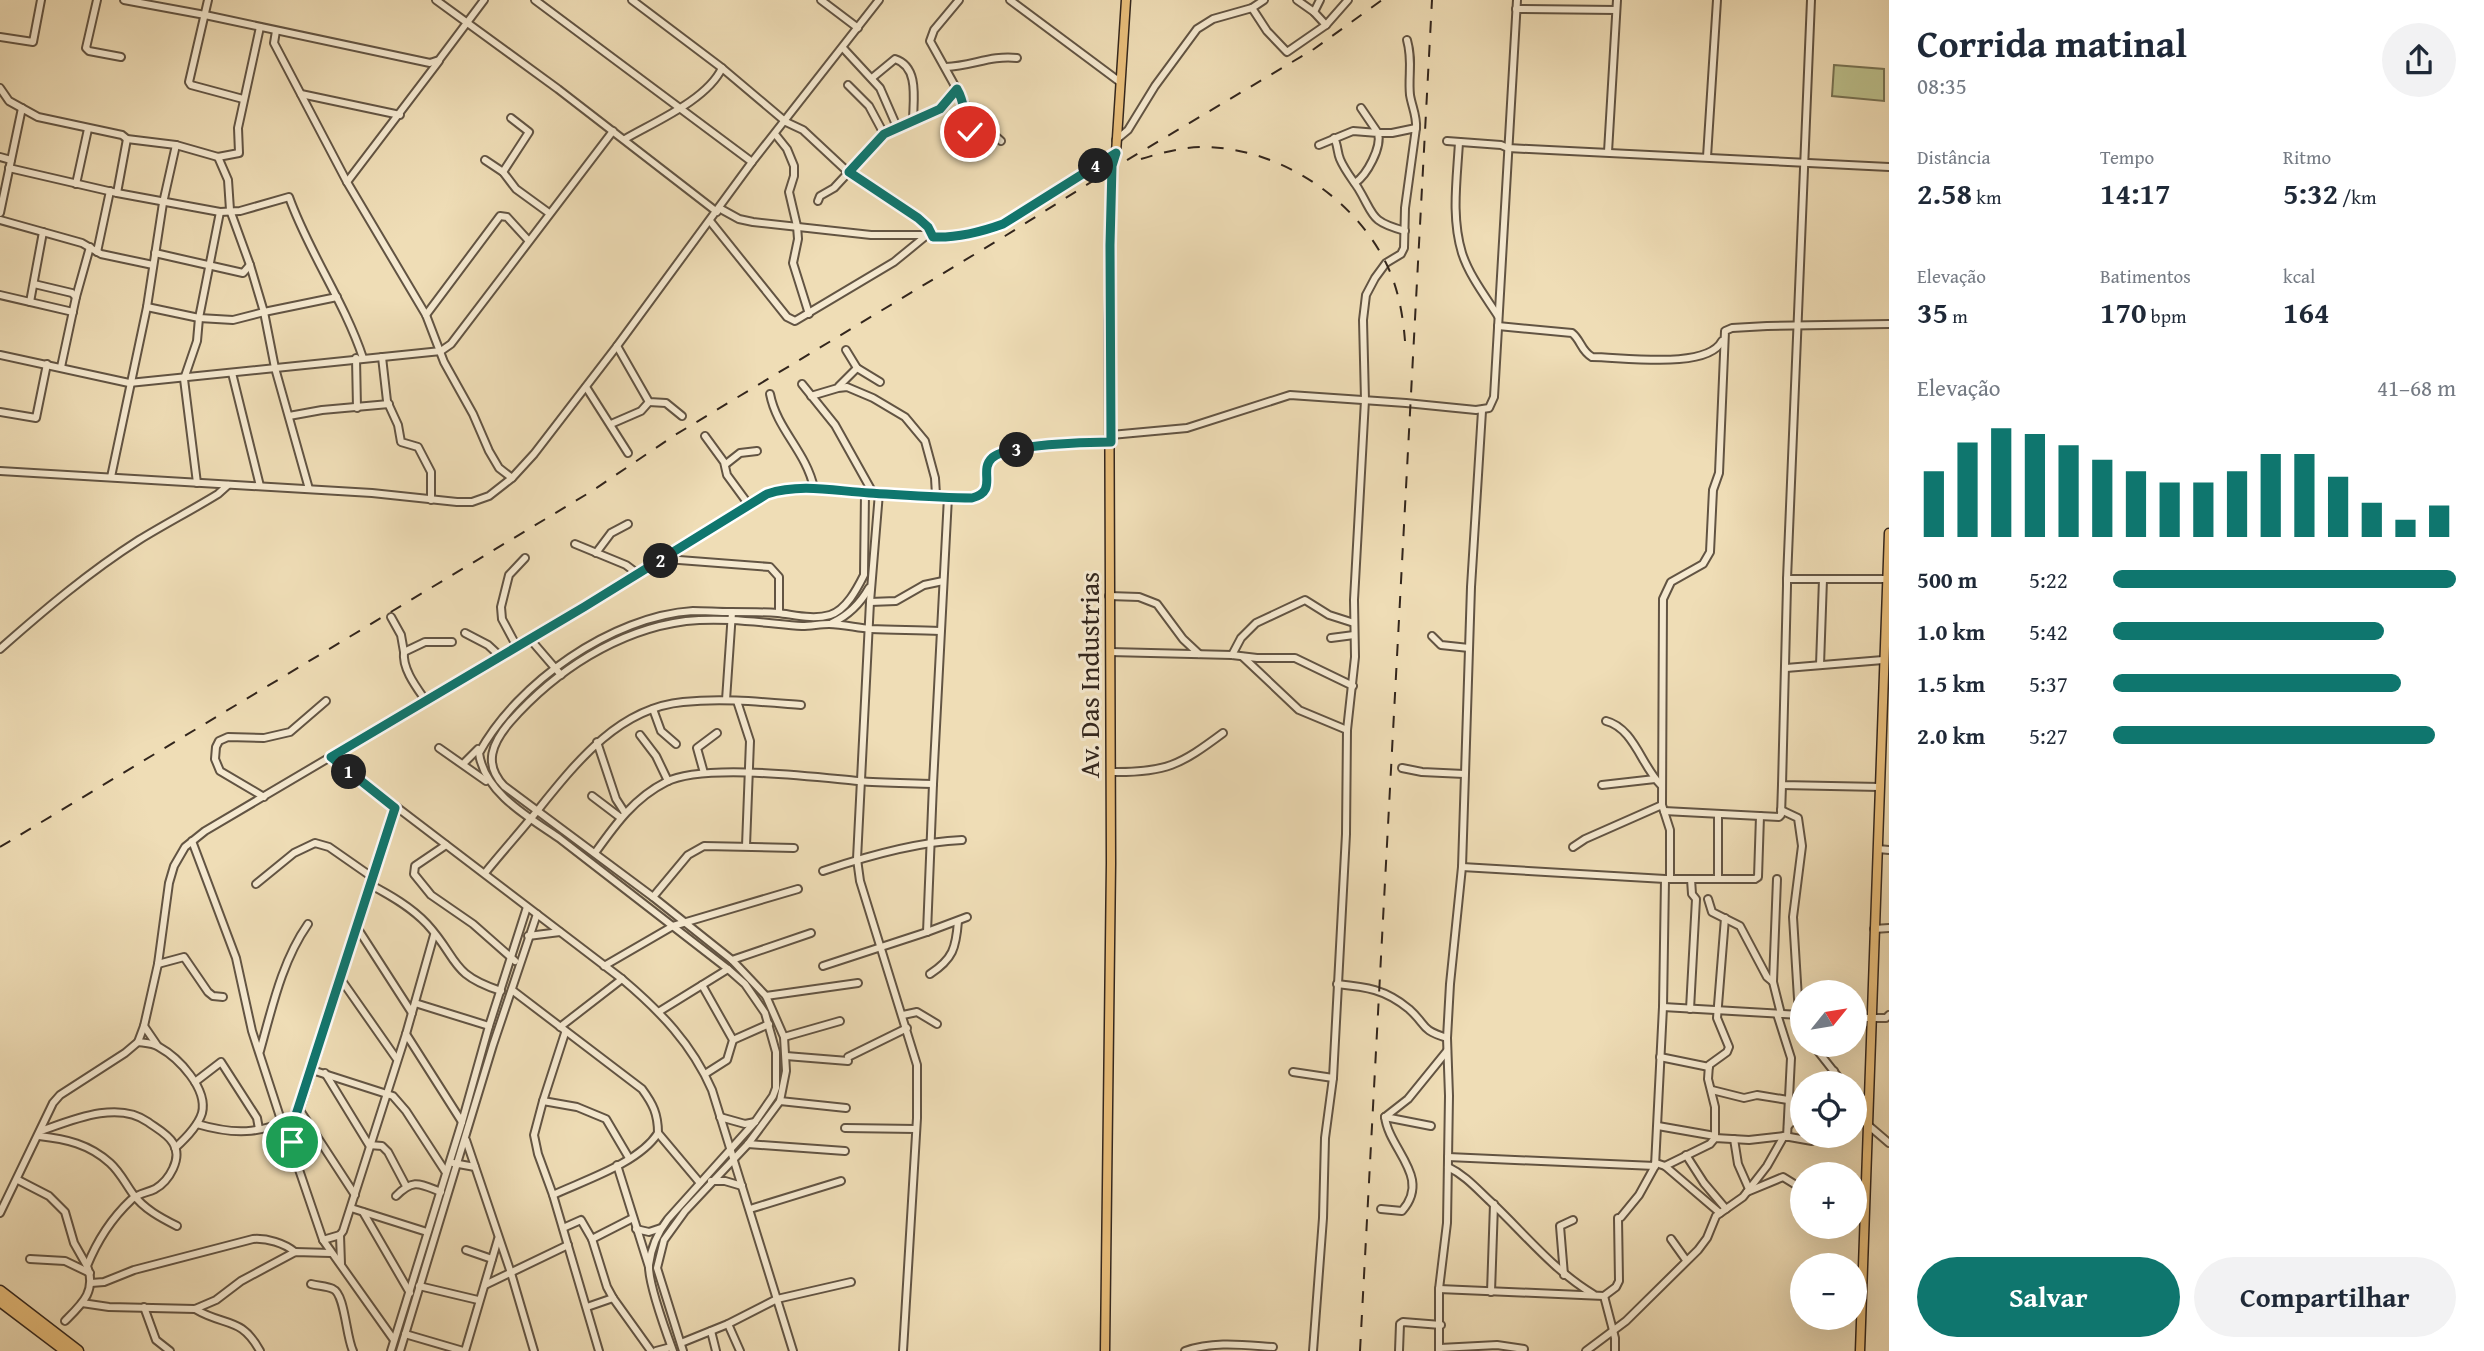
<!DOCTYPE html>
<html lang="pt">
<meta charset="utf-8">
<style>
:root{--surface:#fff;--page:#f2f2f3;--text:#1f2937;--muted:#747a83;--accent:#0f766e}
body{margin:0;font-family:"Gentium Book Plus",serif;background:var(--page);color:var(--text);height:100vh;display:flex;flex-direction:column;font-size:26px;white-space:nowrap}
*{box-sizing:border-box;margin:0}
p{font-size:23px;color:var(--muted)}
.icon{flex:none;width:38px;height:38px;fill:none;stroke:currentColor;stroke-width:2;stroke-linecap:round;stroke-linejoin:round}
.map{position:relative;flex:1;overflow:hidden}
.drawer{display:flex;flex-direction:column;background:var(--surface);width:595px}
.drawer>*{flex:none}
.needle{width:46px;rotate:60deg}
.fabs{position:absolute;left:1790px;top:980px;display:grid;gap:14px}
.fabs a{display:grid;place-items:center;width:77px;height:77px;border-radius:50%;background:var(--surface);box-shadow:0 7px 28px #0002;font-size:35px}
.pin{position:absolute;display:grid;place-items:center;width:60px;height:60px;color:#fff;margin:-30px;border:4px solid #fff;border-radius:50%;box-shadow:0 2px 7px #0007}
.km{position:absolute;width:35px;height:35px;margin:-18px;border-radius:50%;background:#222;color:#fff;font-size:19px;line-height:35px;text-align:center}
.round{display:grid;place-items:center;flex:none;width:74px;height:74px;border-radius:37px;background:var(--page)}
.summary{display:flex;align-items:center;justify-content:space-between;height:119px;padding:0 28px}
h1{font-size:38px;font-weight:600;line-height:52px}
.metrics{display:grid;grid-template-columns:repeat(3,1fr);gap:10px;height:119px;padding:7px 28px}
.metrics div{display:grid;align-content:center}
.metrics b{font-size:30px;font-weight:600}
.metrics small{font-size:19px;font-weight:400}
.metrics p{font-size:19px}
.chart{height:196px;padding:14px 28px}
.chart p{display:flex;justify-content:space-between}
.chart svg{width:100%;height:126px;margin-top:7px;stroke:var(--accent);stroke-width:6}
.cta{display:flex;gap:14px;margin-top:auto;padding:14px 28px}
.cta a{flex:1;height:80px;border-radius:42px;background:var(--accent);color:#fff;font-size:28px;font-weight:600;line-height:80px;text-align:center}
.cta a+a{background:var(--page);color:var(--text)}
ul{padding:0 28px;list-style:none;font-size:23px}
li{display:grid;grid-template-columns:112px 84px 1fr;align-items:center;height:52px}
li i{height:18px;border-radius:9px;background:var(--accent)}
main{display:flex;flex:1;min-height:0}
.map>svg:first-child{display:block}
.green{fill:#bcc08c;stroke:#787354;stroke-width:2}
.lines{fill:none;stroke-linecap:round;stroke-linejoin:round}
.minor-casing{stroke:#625443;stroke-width:10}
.major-casing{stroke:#33261d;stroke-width:11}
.highway-casing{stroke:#33261d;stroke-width:13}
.minor{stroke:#f5e9d0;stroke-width:6}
.major{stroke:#e8be7b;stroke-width:8}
.highway{stroke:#e8be7b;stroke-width:10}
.rail{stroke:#33261d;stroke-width:2;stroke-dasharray:12 12;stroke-linecap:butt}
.route-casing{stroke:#fff;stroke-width:14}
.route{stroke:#0f766e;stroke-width:9}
.labels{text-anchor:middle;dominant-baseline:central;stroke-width:6;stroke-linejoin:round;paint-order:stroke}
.street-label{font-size:28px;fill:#33261d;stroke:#f5e9d0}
</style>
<main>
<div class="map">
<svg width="1889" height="1351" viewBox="0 0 1889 1351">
<rect width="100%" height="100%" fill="#efddb6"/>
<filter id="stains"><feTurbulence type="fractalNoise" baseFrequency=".00286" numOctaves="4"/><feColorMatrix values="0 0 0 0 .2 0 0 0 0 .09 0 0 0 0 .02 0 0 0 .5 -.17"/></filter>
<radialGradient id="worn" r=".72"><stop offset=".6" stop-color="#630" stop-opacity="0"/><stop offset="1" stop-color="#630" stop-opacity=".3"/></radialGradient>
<path class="green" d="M1834,65L1884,69V101L1832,96Z"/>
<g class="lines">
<defs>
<g id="minor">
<path d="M97,0L86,48L89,51L121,57"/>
<path d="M124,0L205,15L430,63L439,60L484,0"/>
<path d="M208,0L189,82L191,85L243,99"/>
<path d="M436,0L558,89L717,212"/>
<path d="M535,0L752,162"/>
<path d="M632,0L722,68L786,122L803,130L848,172L918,218L928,227L933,237"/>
<path d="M821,0L858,28"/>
<path d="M959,0L934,30L930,41L965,104V118L974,140L981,142L992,133L1001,141"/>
<path d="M1010,0L1120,82"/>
<path d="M1252,8L1264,0"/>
<path d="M1516,9L1616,10"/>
<path d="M1314,12L1320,0"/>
<path d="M1326,25L1348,0"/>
<path d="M276,31L274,43L347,182L426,315L444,362L473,414L489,451L499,468L512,478"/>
<path d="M0,37L33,42L41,0"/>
<path d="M1407,40C1413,61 1408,75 1410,95C1412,107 1417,116 1416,128"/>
<path d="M843,48L880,88L897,127"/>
<path d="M946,67C972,66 991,55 1017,58"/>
<path d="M872,78L895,59C920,67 913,101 913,122"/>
<path d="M848,85L869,106L884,134"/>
<path d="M0,88L9,101L38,117L122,135L127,139L176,145L218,157L239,153L238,128L260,27"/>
<path d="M301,94L400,115"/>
<path d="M775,134L787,149L794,166V176L789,192L797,226L798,239L793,263L809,314"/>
<path d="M1334,138C1338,145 1337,152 1340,159C1344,169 1352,179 1358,188C1375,216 1369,221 1405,231"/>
<path d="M625,139C654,122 707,100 722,68"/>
<path d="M1116,140L1128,130L1155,86L1197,29L1213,19L1252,8L1267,31L1287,52L1326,25L1314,12L1297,0"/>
<path d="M1447,141L1501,145L1508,148L1889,167"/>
<path d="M1459,142C1457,179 1451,217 1462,253C1469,275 1485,296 1498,316"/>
<path d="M1319,145L1353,131L1378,133C1382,147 1367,175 1355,183"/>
<path d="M1608,152L1617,0"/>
<path d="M0,157L11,160"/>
<path d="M218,157L228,180L230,210L250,265L264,312L275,368L309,489"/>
<path d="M1707,157L1717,0"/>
<path d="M485,160L503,172L516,189L549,213"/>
<path d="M9,168L117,193L220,212L240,211L289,197C309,253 344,301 363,358"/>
<path d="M503,172L529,132L511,118"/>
<path d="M347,182L439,61"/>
<path d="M76,184L88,129"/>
<path d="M117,193L127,139"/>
<path d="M818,201L820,196L834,188L884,134L940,109L957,89"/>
<path d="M719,208L739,219L753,222L871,235H927L947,238L1003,224L1116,153"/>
<path d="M0,213L22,108"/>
<path d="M0,220L82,243L101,254L153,265"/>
<path d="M710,221L787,317L795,321L894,262L927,235"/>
<path d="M97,252L110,191"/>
<path d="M155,253L243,273L250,265"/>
<path d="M34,284L72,293L76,297"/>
<path d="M0,295L73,312"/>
<path d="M30,302L43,232"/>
<path d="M147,307L199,318L233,320L264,312L337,297"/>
<path d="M426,315L500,216L507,217L528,240"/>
<path d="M1498,326L1572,333C1581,340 1581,351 1592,357C1623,357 1707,370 1722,341"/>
<path d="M617,346L649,402L666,403L682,416"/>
<path d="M846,350L857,368L880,382"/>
<path d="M0,355L129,383L441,351L451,344L613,131"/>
<path d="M382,357L387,401L398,425L401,442L418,447L431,472V500"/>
<path d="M356,358L357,408"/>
<path d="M61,367L76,297L90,247"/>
<path d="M232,373L260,486"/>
<path d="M802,384L835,425L873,493"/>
<path d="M839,386L857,368"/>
<path d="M586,387L628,453"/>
<path d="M770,394C777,430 806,451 814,488"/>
<path d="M811,396L838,388L847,387L873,398L905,417L925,441L935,478L936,495"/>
<path d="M0,412L36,418L47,364"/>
<path d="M289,416L322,410L389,404"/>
<path d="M611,424L641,411L649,402"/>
<path d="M1111,435L1187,428L1290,395L1406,403L1476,410L1489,408L1494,397L1517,0"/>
<path d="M705,436L724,462L727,475L749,505"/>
<path d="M726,464L740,453L757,451"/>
<path d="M0,471L372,493L457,502H472L489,496L512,478L534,454L617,346L752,162L879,0"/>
<path d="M111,477L147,307L163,203L176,145"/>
<path d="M197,483L184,379L197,341L199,318L220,212"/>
<path d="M879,493L870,602L857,859L860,881L917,1065V1118L903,1351"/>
<path d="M575,544L626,565L638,574"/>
<path d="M596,553L611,533L628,524"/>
<path d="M666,559L770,567L779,577V613"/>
<path d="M1787,579L1811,0"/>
<path d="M1109,596L1139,597L1157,604L1183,639L1199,654"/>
<path d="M870,602L896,601L924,585L943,581"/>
<path d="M391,617L401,635L404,652"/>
<path d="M832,623C847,616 860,604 869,588"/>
<path d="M465,633L488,645L501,657"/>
<path d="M1432,636L1441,645L1469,648"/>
<path d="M1331,638L1354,635"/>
<path d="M530,639L561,675"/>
<path d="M517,647L502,619L501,607L509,575L525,558"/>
<path d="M0,649C44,610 89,572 139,540C165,524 192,510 218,494L228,485"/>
<path d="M1110,652L1232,655L1257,658H1295L1353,686"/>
<path d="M1232,655L1241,638L1256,623L1305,600L1329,615L1354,623"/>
<path d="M1243,657L1299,710L1347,730"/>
<path d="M1820,665L1823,579"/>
<path d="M1786,668L1883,660"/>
<path d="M726,700L732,612"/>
<path d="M426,701C417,688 402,669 404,652L425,642H452"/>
<path d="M737,701L750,741L746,846"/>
<path d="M653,709L661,731L676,744"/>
<path d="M1606,721C1634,728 1642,767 1661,785"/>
<path d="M640,735L656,756L668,781"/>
<path d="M597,742L616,799L625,813"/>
<path d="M439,748L486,781"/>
<path d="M331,757L622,979C660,1011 692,1044 712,1090L793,1351"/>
<path d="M463,764L478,749"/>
<path d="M1402,768L1422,772L1464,774"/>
<path d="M1111,772C1166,773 1180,765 1223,733"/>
<path d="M704,773L697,748L717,733"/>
<path d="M1602,785L1655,779"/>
<path d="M1880,787L1782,785L1787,586V579H1887"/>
<path d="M592,796L621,818"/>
<path d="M264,797L220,771L215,759L216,747L219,741L228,737L264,738L290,732L326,701"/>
<path d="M1781,810L1798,818L1802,846L1793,917L1799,1015"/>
<path d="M1664,811L1779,817L1781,815L1782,785"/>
<path d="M1718,814V878"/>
<path d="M192,841L236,958L252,1031L282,1123"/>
<path d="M446,845L415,866L414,874L431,895L473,924L515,961"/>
<path d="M1573,847L1585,839L1662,805"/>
<path d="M1878,849L1889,850"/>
<path d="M595,853C615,825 634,798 666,782C703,763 814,777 858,781C882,783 908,783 933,784"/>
<path d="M1462,867L1665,879H1755L1758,877L1760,816"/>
<path d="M823,871C867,856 916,842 962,840"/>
<path d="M485,873C502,852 520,832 537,811C575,764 618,708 683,702C723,698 762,702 801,705"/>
<path d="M1670,879V830L1662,805L1663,599L1671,582L1703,564L1710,552L1713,490L1719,473L1725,331L1732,328L1767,326L1889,324"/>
<path d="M1777,879L1773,982L1781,1014"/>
<path d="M256,884L294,853L315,843L329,847L372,877"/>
<path d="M369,884C390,895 411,907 427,924C459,959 449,974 501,991"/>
<path d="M653,897L688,855L704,846L794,848"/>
<path d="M1708,899L1712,912L1740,926L1767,977L1773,982"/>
<path d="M356,926L412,1013"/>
<path d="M1874,929L1889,928"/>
<path d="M927,932L933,784L948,497"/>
<path d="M528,936L560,932"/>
<path d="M732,960L811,933"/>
<path d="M158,964L184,957L208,992L213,996L223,997"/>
<path d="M604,966L673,926L798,889"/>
<path d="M823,966L927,932L967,917"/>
<path d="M930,974C953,959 956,948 958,921"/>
<path d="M340,978L396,1058"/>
<path d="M1337,984C1366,987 1385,989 1409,1009C1428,1026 1419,1029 1447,1038"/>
<path d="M702,985L733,1040L727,1060L705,1074"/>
<path d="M512,990L642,1089C653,1104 658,1114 658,1133C639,1163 585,1180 553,1195"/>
<path d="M766,996L858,983"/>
<path d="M415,1003L489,1026"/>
<path d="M1663,1007L1801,1015"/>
<path d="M1690,1009L1696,899L1692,894L1691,879"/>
<path d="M660,1011L728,969"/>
<path d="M1777,1014L1791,1058L1787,1137"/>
<path d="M1794,1014L1802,1032"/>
<path d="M903,1015L917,1012L937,1024"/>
<path d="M1855,1018H1886L1889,1015"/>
<path d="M144,1026L157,1045"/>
<path d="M560,1027L622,979"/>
<path d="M565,1033L543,1101L534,1135L538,1154L553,1195L599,1351"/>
<path d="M406,1034L462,1122"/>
<path d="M784,1037L840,1021"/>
<path d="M733,1040L769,1024"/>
<path d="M138,1042C145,1043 153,1043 159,1047C179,1058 208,1089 202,1113C198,1126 185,1139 175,1148"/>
<path d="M1813,1045L1843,1083"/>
<path d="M260,1051C272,1008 282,961 308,924"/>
<path d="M786,1056L848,1061"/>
<path d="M848,1057L907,1028"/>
<path d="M1660,1057L1709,1067"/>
<path d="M312,1070L393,1096L406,1111L445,1171"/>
<path d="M1293,1072L1333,1078"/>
<path d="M325,1073L369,1145L382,1146L388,1152L406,1186"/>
<path d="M195,1082L221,1062L257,1118L259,1129"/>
<path d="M1823,1083L1834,1071"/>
<path d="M1712,1090L1744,1098L1757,1095L1788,1100"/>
<path d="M1855,1095L1869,1101"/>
<path d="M543,1101L577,1107L606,1119L629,1158"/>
<path d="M780,1101L846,1108"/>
<path d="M299,1109L355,1195"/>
<path d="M720,1117L745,1124L755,1122"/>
<path d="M1385,1117L1408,1099L1447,1051"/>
<path d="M1385,1117L1431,1126"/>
<path d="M197,1124C235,1135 258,1134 295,1118"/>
<path d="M1868,1125L1889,1143"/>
<path d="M1658,1126L1715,1136"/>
<path d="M1788,1126L1802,1111"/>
<path d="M845,1128L916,1129"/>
<path d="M41,1131C72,1120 118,1100 148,1122C156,1128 168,1134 173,1143C183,1158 169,1181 155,1189C147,1193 138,1193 131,1200C112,1218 97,1241 87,1266C97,1291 82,1304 65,1321"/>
<path d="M658,1133L700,1183"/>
<path d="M39,1136C66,1139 89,1144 110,1163C120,1172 125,1183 133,1194C144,1209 161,1218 177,1226"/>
<path d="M1715,1138V1107L1708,1079L1709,1065L1727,1052L1729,1047L1717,1018L1725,918"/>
<path d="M1734,1139L1738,1164L1749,1189"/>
<path d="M466,1140L511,1273L534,1351"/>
<path d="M748,1144L845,1151"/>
<path d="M1686,1155L1704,1183L1726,1209"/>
<path d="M1448,1157L1655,1166L1663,1007L1665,879"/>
<path d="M453,1163L475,1167"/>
<path d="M1656,1163L1665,1166L1720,1213"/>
<path d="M617,1165L649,1267"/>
<path d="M1665,1166L1710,1144L1715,1138L1749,1140L1784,1136L1812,1141"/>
<path d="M1448,1167C1465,1175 1477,1189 1491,1202C1524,1233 1553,1270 1593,1294"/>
<path d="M18,1180L49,1196L65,1212L74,1243L87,1266"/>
<path d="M711,1181H725L742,1186"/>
<path d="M1855,1188H1865"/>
<path d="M1747,1192L1783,1177L1796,1185H1802"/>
<path d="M396,1196C414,1178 420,1184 441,1192"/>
<path d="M351,1208L427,1232"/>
<path d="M750,1209L841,1181"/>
<path d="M1381,1209L1402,1211C1432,1177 1389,1150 1385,1117"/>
<path d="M363,1212L410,1293"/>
<path d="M0,1213L53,1103L60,1095L125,1053L138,1042L144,1026L158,964L169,883L174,866L185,847L205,831L530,639L767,494C801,483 835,491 869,493C903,495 938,497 972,497C999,491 978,471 992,458C1005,445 1090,442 1111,442"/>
<path d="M1621,1217L1639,1195L1655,1166"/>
<path d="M563,1228L581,1220L592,1239L633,1218"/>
<path d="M636,1229L649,1232L661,1228"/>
<path d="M340,1235L341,1264"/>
<path d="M592,1239L607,1287L613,1298"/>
<path d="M1671,1239L1686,1260"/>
<path d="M323,1240L340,1235L343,1231L406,1034L434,935"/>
<path d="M466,1250L492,1259"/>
<path d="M30,1259L65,1261L90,1273"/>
<path d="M1564,1275L1560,1226L1573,1220"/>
<path d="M91,1283L104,1282L134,1270L253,1239C267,1238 284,1243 295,1252"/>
<path d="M311,1284C318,1286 327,1286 333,1289C345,1294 346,1337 353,1351"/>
<path d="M485,1285L568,1245"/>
<path d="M419,1286L478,1300"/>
<path d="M1439,1289L1604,1296L1616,1287L1619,1281L1618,1218"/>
<path d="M1491,1292L1494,1204"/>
<path d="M1604,1296L1615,1338V1351"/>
<path d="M82,1303L109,1307L195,1309L216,1300L241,1281L295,1252L331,1253"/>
<path d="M144,1307L156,1340L170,1351"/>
<path d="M587,1307L613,1298L651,1351"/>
<path d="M195,1309C225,1327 241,1316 260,1351"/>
<path d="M728,1324L740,1351"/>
<path d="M711,1331L716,1351"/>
<path d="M405,1334L463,1351"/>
<path d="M394,1340L323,1240L294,1155L291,1137L395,808"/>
<path d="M681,1343L728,1324L777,1299L851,1282"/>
<path d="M1440,1348L1497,1345L1524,1349"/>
<path d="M391,1351L462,1122L489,1026L527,907"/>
<path d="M400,1351L493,1045L537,914"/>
<path d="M465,1351L498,1239"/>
<path d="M656,1351L671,1347"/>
<path d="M673,1351C666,1332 648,1283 649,1265C651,1248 658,1232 668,1219L755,1122L773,1096L776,1088V1052L765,1013L745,984L728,969L559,838C528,817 484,792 479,753C517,683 612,616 693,611C705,611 718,612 730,612C746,612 762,612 778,613C795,615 813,620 830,615C846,610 857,589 864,575L865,493"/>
<path d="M683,1351L657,1268L664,1240L685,1211L748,1144L780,1101L786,1071L784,1037L766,996L732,960L653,897L504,786C483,764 492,743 510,722C555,671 617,630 686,621C724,617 764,623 802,626C811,626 820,624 829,624C843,624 857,628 871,629C894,630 917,630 940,631"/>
<path d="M1185,1351C1214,1341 1243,1345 1273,1347"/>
<path d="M1313,1351L1323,1218L1325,1138L1333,1078L1346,834L1347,730L1355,657L1354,600L1365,400L1363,320L1366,295L1375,278L1386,263L1401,254L1404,248L1405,208L1416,128L1392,133H1378L1361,108"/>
<path d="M1399,1351L1400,1324L1403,1322L1441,1325"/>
<path d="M1439,1351V1289L1447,1223L1449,1096L1447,1038L1450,984L1462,867L1471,587L1482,411"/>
<path d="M1586,1351L1626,1321L1698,1250L1707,1238L1716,1216L1743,1197L1767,1166L1784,1136"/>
</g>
<g id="major">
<path d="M1105,1351L1111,863L1109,321L1112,169L1116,153L1126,0"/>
<path d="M1860,1351L1889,533"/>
</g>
<g id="highway">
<path d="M0,1291L78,1351"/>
<path d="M0,1301L66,1351"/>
</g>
</defs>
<use href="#minor" class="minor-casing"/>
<use href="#major" class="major-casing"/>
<use href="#highway" class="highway-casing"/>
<use href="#minor" class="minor"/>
<use href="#major" class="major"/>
<use href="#highway" class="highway"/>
<g class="rail">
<path d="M1141,159C1160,153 1184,147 1204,147C1279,148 1353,197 1386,263C1398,287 1403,315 1405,341"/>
<path d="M0,847L592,491L675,435L1005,236L1112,169L1314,49L1382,0"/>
<path d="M1360,1351L1432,0"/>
</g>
</g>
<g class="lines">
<defs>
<path id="route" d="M292,1142L291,1137L295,1118L395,808L331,757L584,607L767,494C801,483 835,491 869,493C903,495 938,498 972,498C999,491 978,471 992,458C1006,444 1089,442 1111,442L1110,245L1112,166L1116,153L1003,224C981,232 957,238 933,237L928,227L918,218L849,172L884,134L940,109L957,89C966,104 963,117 970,132"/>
</defs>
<use href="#route" class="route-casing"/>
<use href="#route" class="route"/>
</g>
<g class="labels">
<g class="street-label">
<text transform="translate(1088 675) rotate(-90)">Av. Das Industrias</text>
</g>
</g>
<rect width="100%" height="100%" filter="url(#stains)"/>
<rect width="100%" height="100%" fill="url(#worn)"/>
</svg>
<div class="fabs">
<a><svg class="needle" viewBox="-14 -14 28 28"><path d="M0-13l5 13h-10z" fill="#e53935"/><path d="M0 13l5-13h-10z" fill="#747a83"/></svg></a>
<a><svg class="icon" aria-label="locate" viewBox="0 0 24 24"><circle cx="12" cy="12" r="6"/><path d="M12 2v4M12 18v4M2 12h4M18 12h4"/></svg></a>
<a>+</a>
<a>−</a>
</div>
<div class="pin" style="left:292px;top:1142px;background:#1e9e55"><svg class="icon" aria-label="arrive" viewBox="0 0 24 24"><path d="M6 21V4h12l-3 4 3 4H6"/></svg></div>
<div class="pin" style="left:970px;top:132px;background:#d93025"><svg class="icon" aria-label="check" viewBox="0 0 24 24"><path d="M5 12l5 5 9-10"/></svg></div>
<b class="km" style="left:349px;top:772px">1</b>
<b class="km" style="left:661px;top:561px">2</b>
<b class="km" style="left:1017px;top:450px">3</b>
<b class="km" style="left:1096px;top:166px">4</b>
</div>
<section class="drawer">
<div class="summary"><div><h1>Corrida matinal</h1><p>08:35</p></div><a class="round"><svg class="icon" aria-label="share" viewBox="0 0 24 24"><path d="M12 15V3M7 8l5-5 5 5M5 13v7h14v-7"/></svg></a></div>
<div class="metrics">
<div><p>Distância</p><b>2.58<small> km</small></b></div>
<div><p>Tempo</p><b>14:17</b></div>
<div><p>Ritmo</p><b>5:32<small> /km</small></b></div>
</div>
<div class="metrics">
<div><p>Elevação</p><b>35<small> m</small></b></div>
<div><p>Batimentos</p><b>170<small> bpm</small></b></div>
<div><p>kcal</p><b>164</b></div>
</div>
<div class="chart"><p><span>Elevação</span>41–68 m</p>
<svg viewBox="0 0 160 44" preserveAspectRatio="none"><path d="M5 44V21M15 44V11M25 44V6M35 44V8M45 44V12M55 44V17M65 44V21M75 44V25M85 44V25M95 44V21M105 44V15M115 44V15M125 44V23M135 44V32M145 44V38M155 44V33"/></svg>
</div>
<ul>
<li><b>500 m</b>5:22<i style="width:100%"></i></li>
<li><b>1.0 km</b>5:42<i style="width:79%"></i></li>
<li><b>1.5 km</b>5:37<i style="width:84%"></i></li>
<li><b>2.0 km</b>5:27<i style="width:94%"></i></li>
</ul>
<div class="cta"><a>Salvar</a><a>Compartilhar</a></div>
</section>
</main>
